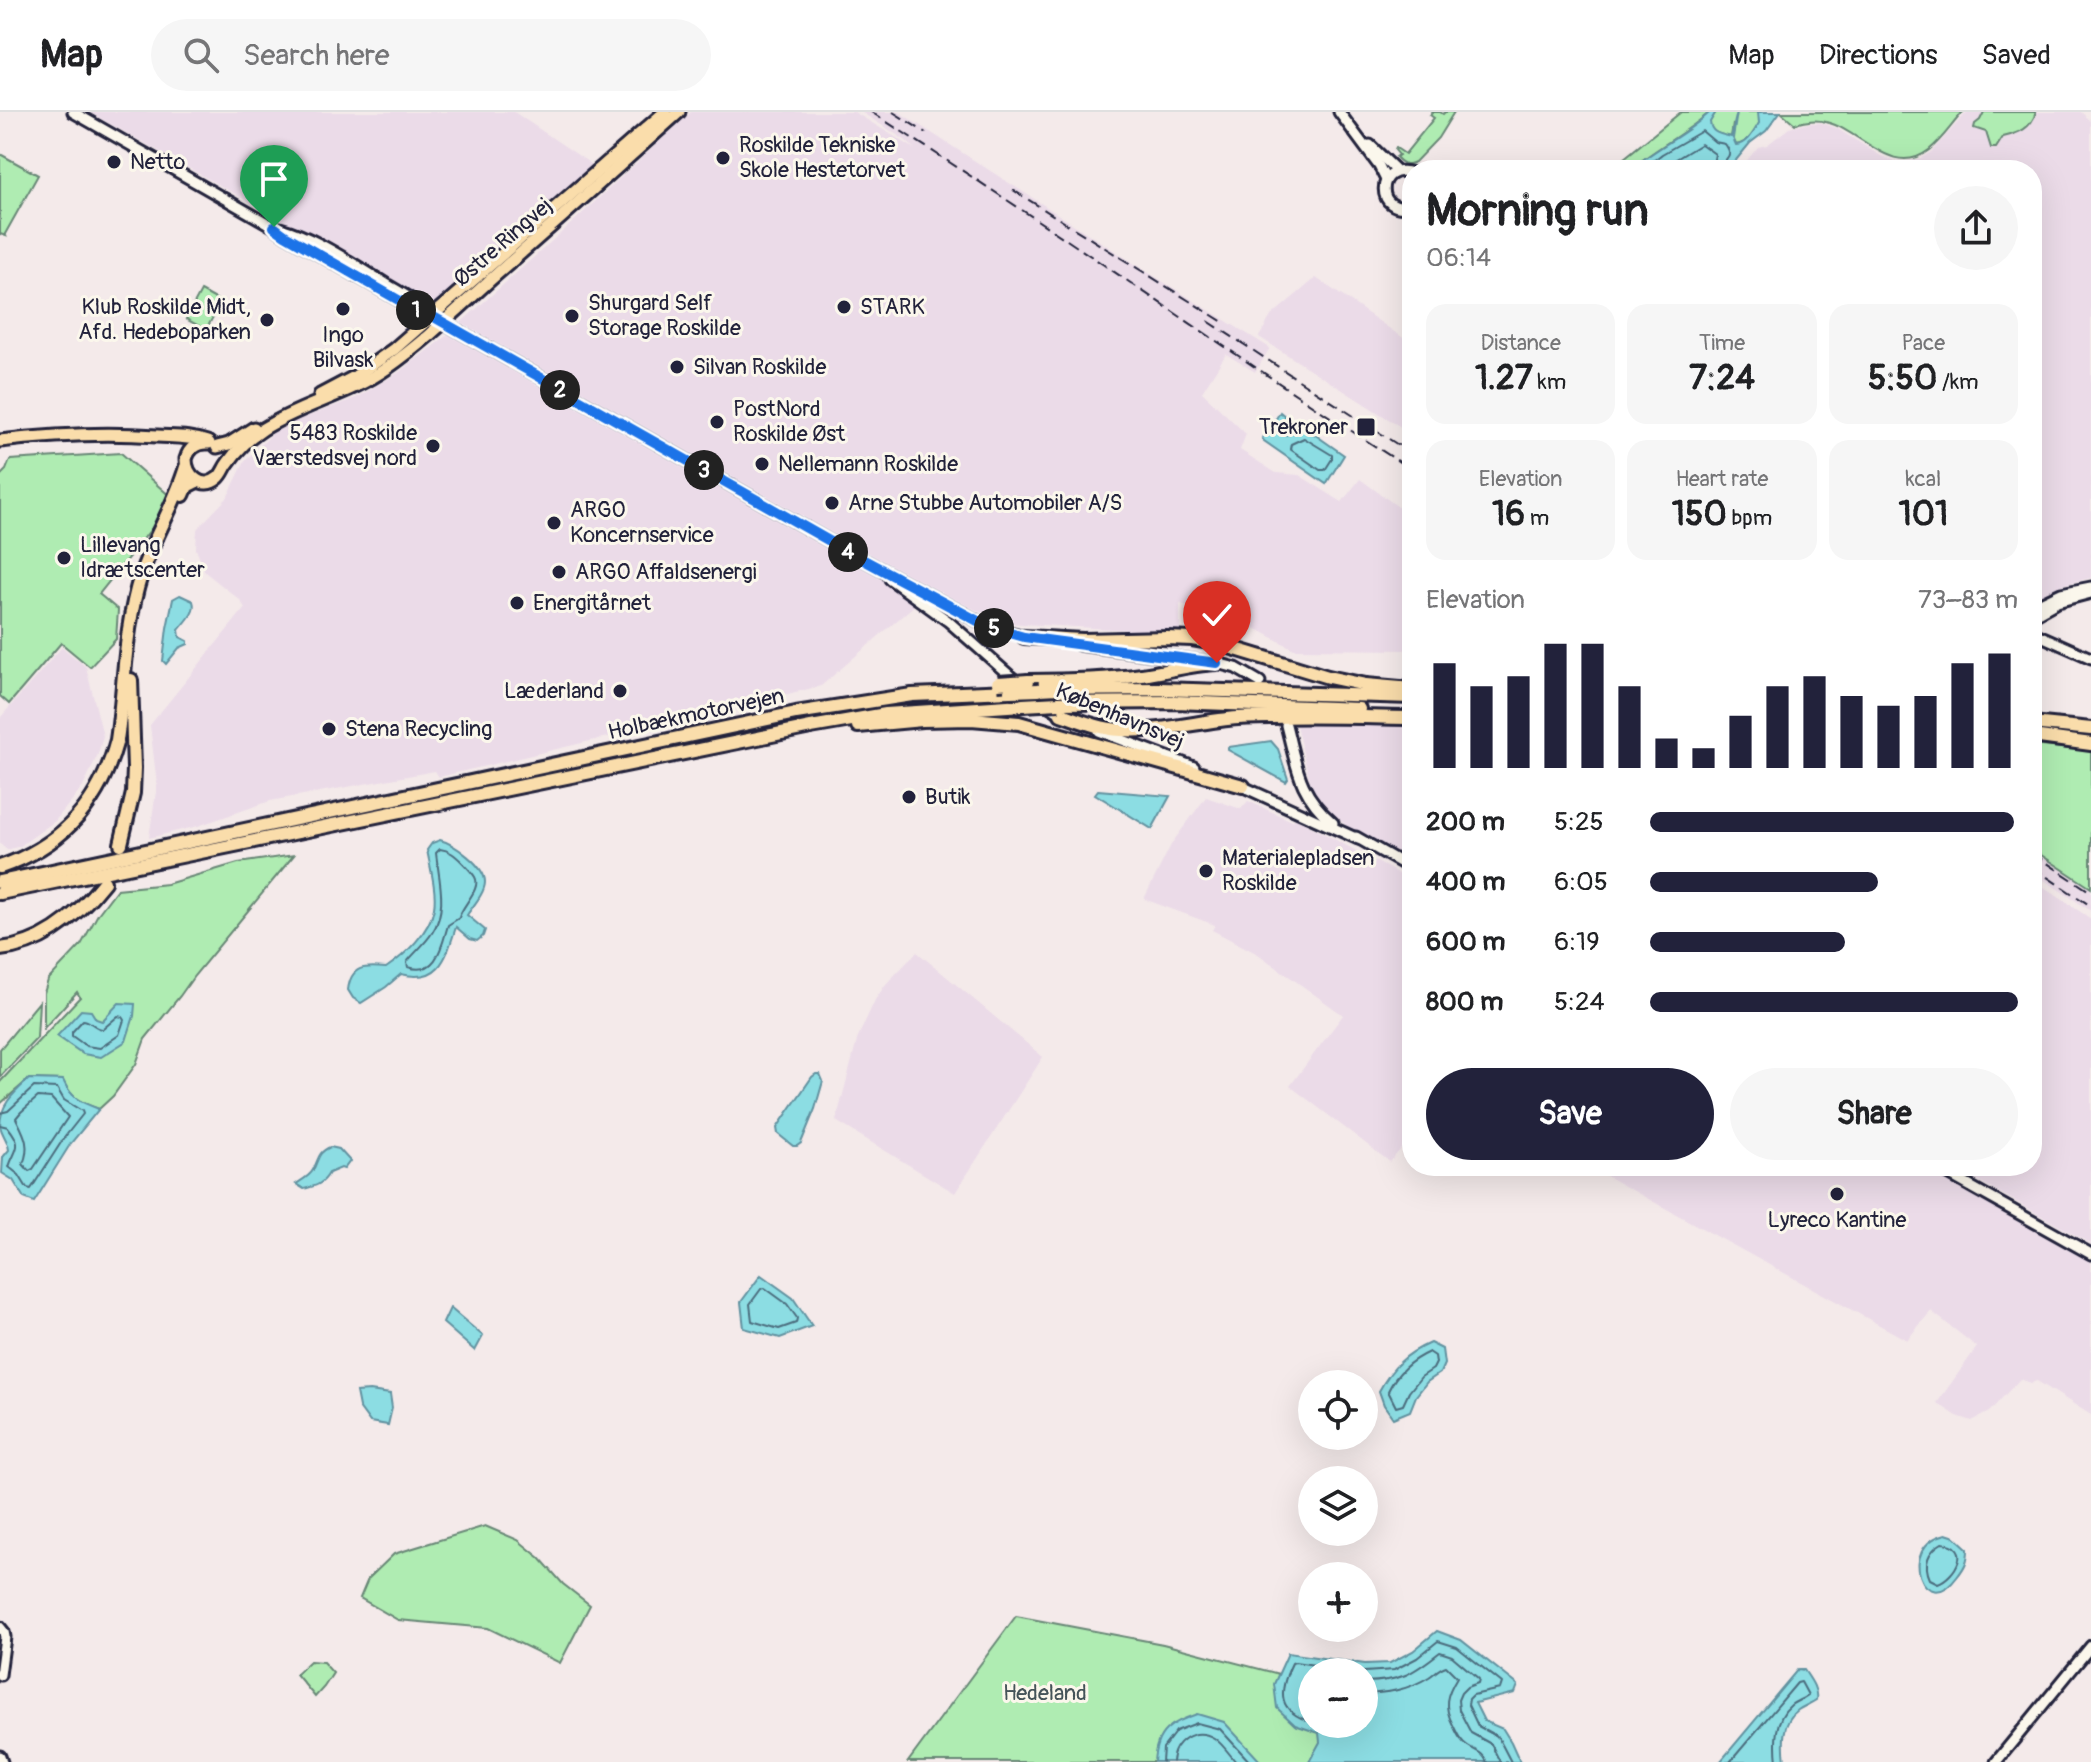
<!DOCTYPE html>
<meta charset="utf-8">
<style>
:root{--surface:#fff;--page:#f6f6f6;--text:#202124;--muted:#757577;--line:#e0e0e0;--accent:#22223b}
body{margin:0;font-family:Pangolin,sans-serif;background:var(--page);color:var(--text);height:100vh;display:flex;flex-direction:column;font-size:30px;white-space:nowrap}
*{box-sizing:border-box;margin:0}
p{font-size:26px;color:var(--muted)}
.icon{flex:none;width:44px;height:44px;fill:none;stroke:currentColor;stroke-width:2;stroke-linecap:round;stroke-linejoin:round}
.map{position:relative;flex:1;overflow:hidden}
.side{position:absolute;left:1402px;top:48px;width:640px;height:1016px;display:flex;flex-direction:column;background:var(--surface);border-radius:32px;box-shadow:0 8px 32px #0002}
.side>*{flex:none}
.tools{position:absolute;left:1298px;top:1258px;display:grid;gap:16px}
.tools a{display:grid;place-items:center;width:80px;height:80px;border-radius:50%;background:var(--surface);box-shadow:0 8px 32px #0002;font-size:40px}
.pin{position:absolute;display:grid;place-items:center;width:68px;height:68px;color:#fff;margin:-82px -34px;border-radius:50% 50% 50% 0;rotate:-45deg;box-shadow:0 0 8px #0007}
.pin .icon{rotate:45deg}
.km{position:absolute;width:40px;height:40px;margin:-20px;border-radius:50%;background:#222;color:#fff;font-size:22px;line-height:40px;text-align:center}
.round{display:grid;place-items:center;flex:none;width:84px;height:84px;border-radius:42px;background:var(--page)}
.summary{display:flex;align-items:center;justify-content:space-between;height:136px;padding:0 24px}
h1{font-size:44px;font-weight:700;line-height:60px}
.figures{display:grid;grid-template-columns:repeat(3,1fr);gap:12px;height:136px;padding:8px 24px}
.figures div{display:grid;align-content:center;border-radius:20px;background:var(--page);text-align:center}
.figures b{font-size:34px;font-weight:700}
.figures small{font-size:22px;font-weight:400}
.figures p{font-size:22px}
.chart{height:224px;padding:16px 24px}
.chart p{display:flex;justify-content:space-between}
.chart svg{width:100%;height:144px;margin-top:8px;stroke:var(--accent);stroke-width:6}
.primary-button{display:flex;gap:16px;margin-top:auto;padding:16px 24px}
.primary-button a{flex:1;height:92px;border-radius:48px;background:var(--accent);color:#fff;font-size:32px;font-weight:700;line-height:92px;text-align:center}
.primary-button a+a{background:var(--page);color:var(--text)}
ul{padding:0 24px;list-style:none;font-size:26px}
li{display:grid;grid-template-columns:128px 96px 1fr;align-items:center;height:60px}
li i{height:20px;border-radius:10px;background:var(--accent)}
header{display:flex;align-items:center;gap:48px;box-sizing:border-box;height:112px;padding:0 40px;background:var(--surface);border-bottom:2px solid var(--line)}
header strong{font-size:38px}
nav{display:flex;gap:44px;margin-inline-start:auto;font-size:28px}
.search{width:560px;height:72px;background:var(--page);display:flex;align-items:center;gap:20px;box-sizing:border-box;padding:0 28px;border-radius:44px;color:var(--muted);font-size:30px}
.map>svg:first-child{display:block}
.built{fill:#ebdbe8}
.green{fill:#afecb2;stroke:#688776;stroke-width:2}
.water{fill:#8cdde3;stroke:#6292a0;stroke-width:2;fill-rule:evenodd}
.lines{fill:none;stroke-linecap:round;stroke-linejoin:round}
.shore{stroke:#4c6d7e;stroke-width:2}
.secondary-casing{stroke:#22223b;stroke-width:15}
.primary-casing{stroke:#22223b;stroke-width:17}
.highway-casing{stroke:#22223b;stroke-width:18}
.secondary{stroke:#fbf7ec;stroke-width:9}
.primary{stroke:#faddab;stroke-width:11}
.highway{stroke:#faddab;stroke-width:12}
.rail{stroke:#22223b;stroke-width:2;stroke-dasharray:12 6;stroke-linecap:butt}
.highway-bridge-casing{stroke:#22223b;stroke-width:18;stroke-linecap:butt}
.highway-bridge{stroke:#faddab;stroke-width:12}
.route-casing{stroke:#fff;stroke-width:16}
.route{stroke:#1a73e8;stroke-width:10}
.poi-dot{fill:#22223b;stroke:#fbf7ec;stroke-width:3}
.labels{text-anchor:middle;dominant-baseline:central;stroke-width:6;stroke-linejoin:round;paint-order:stroke}
.poi-label{font-size:22px;fill:#22223b;stroke:#fbf7ec;text-anchor:start}
.street-label{font-size:22px;fill:#22223b;stroke:#fbf7ec}
.park-label{font-size:22px;fill:#455459;stroke:#fbf7ec}
</style>
<header>
<strong>Map</strong>
<div class="search"><svg class="icon" aria-label="search" viewBox="0 0 24 24"><circle cx="10" cy="10" r="6"/><path d="M15 15l6 6"/></svg>Search here</div>
<nav><a>Map</a><a>Directions</a><a>Saved</a></nav>
</header>
<div class="map">
<svg width="2091" height="1650" viewBox="0 0 2091 1650">
<rect width="100%" height="100%" fill="#f4eaea"/>
<filter id="ink" filterUnits="userSpaceOnUse"><feTurbulence type="fractalNoise" baseFrequency=".0125" numOctaves="2"/><feDisplacementMap in="SourceGraphic" scale="16" xChannelSelector="R" yChannelSelector="G"/><feConvolveMatrix kernelMatrix="1 2 1 2 8 2 1 2 1" color-interpolation-filters="sRGB"/></filter>
<g filter="url(#ink)">
<g class="built">
<path d="M89,0H514L594,54L434,194Z"/>
<path d="M691,0H854L915,37L905,28L861,0H899L1149,161L1270,236L1255,260L1226,242L1202,280L1246,322L1240,338L1276,361L1299,363L1342,390L1360,367L1405,400H1412V538L1294,537L1234,505L1180,492V521L1006,511L931,479L821,574L439,665L435,659L270,689L198,714L149,726L157,673L150,613L245,496L240,488L205,460L196,437L197,417L227,386L245,349L275,319L290,311L358,285L399,260L445,225L573,110Z"/>
<path d="M1967,0H2081L2091,9V466L2061,473L2032,489V58H1739L1758,35L1767,33L1789,16L1809,11H1822L1836,16L1881,44L1894,49H1909L1921,46L1931,40Z"/>
<path d="M1316,166L1412,232V322L1259,225L1271,204Z"/>
<path d="M62,535L86,555L103,624L98,642L83,675L55,709L20,734L7,738L0,732V606Z"/>
<path d="M1295,609L1412,613V750L1352,718L1324,696L1311,674Z"/>
<path d="M1206,685L1241,697L1248,689L1292,709L1295,706L1412,769V1024L1390,1050L1290,974L1343,903L1258,842L1212,818L1215,813L1144,787L1172,731Z"/>
<path d="M2032,737L2091,776V799L2032,760Z"/>
<path d="M2032,767L2091,807V1132L1952,1054H2032Z"/>
<path d="M917,840L1043,945L955,1081L836,1009L858,925L875,888L886,872Z"/>
<path d="M1588,1054H1923L2091,1148V1303L2037,1269L2031,1271L2020,1267L1989,1300L1972,1309L1957,1304L1937,1291L1977,1235L1931,1199L1907,1228Z"/>
</g>
<g class="green">
<path d="M1433,0H1440L1443,2L1445,0H1454L1438,26L1415,50C1407,54 1402,52 1396,45L1399,43L1395,38L1396,36L1405,42L1434,6L1430,3Z"/>
<path d="M1681,0H1710C1685,22 1655,36 1630,58H1616L1613,55Z"/>
<path d="M1716,0H1758L1761,5C1758,17 1749,31 1736,33L1733,26V12L1731,25C1721,22 1712,23 1709,10Z"/>
<path d="M1781,0H1963C1952,12 1942,28 1929,38C1892,67 1861,18 1826,10C1815,7 1806,9 1795,12Z"/>
<path d="M1984,0H2036C2031,17 2019,21 2003,25L1996,36H1991L1986,20L1974,16L1975,12L1980,8Z"/>
<path d="M0,42L38,63L5,122L6,124L0,122Z"/>
<path d="M201,179L221,190L206,218L186,207Z"/>
<path d="M121,341L172,386L156,411L99,482L118,498L116,527L90,555L61,531L9,592L0,584V364L6,358L10,348Z"/>
<path d="M2032,633L2091,639V776L2032,737Z"/>
<path d="M294,743L194,864L180,884L145,927L136,952L113,984L99,997C80,990 72,987 62,968L29,967L0,992V970L80,885L77,880L44,916V881L48,868L81,833L98,802L117,777L167,772L238,751Z"/>
<path d="M39,890L37,926L0,965V937Z"/>
<path d="M485,1414L518,1428L540,1446L563,1472L590,1493L560,1551L488,1516L398,1508L360,1486L368,1467L394,1442Z"/>
<path d="M1016,1504L1163,1532L1283,1563L1312,1612H1364L1498,1650H908Z"/>
<path d="M310,1549L323,1550L333,1561L324,1575L315,1585L296,1562Z"/>
</g>
<g class="water">
<path d="M1710,0H1716L1710,10C1711,22 1721,22 1731,25L1737,0L1733,26L1736,33C1748,32 1753,21 1759,11L1758,0H1780L1766,19L1750,31L1728,58H1630C1655,36 1686,23 1710,0Z"/>
<path d="M1280,300L1286,305L1282,314L1285,323C1294,320 1295,323 1304,315L1344,343L1326,372L1264,329L1262,326L1269,315H1271Z"/>
<path d="M180,483L193,489C197,500 185,510 179,518L180,525L188,529V532L179,536L166,552L163,549L167,516L173,487Z"/>
<path d="M1271,629L1278,637L1288,667L1286,670L1228,638V635Z"/>
<path d="M1098,678L1170,684L1152,717L1095,682Z"/>
<path d="M440,728C453,731 485,754 485,770C485,781 473,794 467,803L485,818L483,824L477,829L470,827L456,815C446,846 440,872 401,862L386,875L361,891L353,886L348,878C351,853 365,854 386,856C405,843 430,820 434,796C437,780 430,754 427,738L432,731Z"/>
<path d="M119,891L135,892L134,904L126,929L101,945L83,942L57,924L81,898L91,899L96,907L102,909Z"/>
<path d="M816,962H820L823,969L815,997L801,1031L797,1034H793L778,1022L777,1016L812,965Z"/>
<path d="M29,967L63,968C72,987 80,990 99,997L71,1031L34,1090L24,1086L13,1068L2,1061L3,1045L9,1038C8,1028 2,1023 0,1014C0,992 15,980 29,967Z"/>
<path d="M330,1035L339,1037L350,1049L344,1057L341,1056L329,1061C323,1072 316,1074 304,1077L296,1072C302,1068 310,1064 313,1058C319,1047 317,1041 330,1035Z"/>
<path d="M761,1163L793,1186L812,1214L780,1226L744,1216L741,1190Z"/>
<path d="M450,1196L483,1224L475,1239L443,1211Z"/>
<path d="M1430,1231L1442,1237L1444,1252L1440,1261L1427,1270L1416,1284L1410,1299L1393,1306L1384,1293L1379,1279C1392,1255 1405,1242 1430,1231Z"/>
<path d="M370,1279L390,1282L392,1296L388,1313L370,1310L359,1295L356,1280Z"/>
<path d="M1946,1422L1955,1425L1968,1437C1968,1449 1965,1455 1957,1465C1925,1509 1895,1434 1946,1422Z"/>
<path d="M1437,1519L1461,1528L1518,1573L1515,1581L1475,1591L1484,1609L1503,1617L1511,1630L1520,1650H1309L1320,1630L1319,1621L1295,1613L1277,1596L1274,1572L1288,1541L1365,1552L1390,1551L1413,1539ZM1312,1560H1364V1612H1312Z"/>
<path d="M1798,1557L1804,1558C1810,1567 1818,1577 1816,1588C1810,1592 1804,1594 1798,1598C1781,1610 1783,1632 1785,1650H1720Z"/>
<path d="M1197,1602L1224,1610L1261,1650H1154C1156,1618 1170,1612 1197,1602Z"/>
</g>
<g class="lines">
<g class="shore">
<path d="M1642,58L1662,42L1702,19L1715,30L1725,32C1736,47 1722,44 1722,58"/>
<path d="M1658,58L1701,32L1715,42L1712,58"/>
<path d="M1304,326L1332,343V347L1325,358H1320L1290,337L1291,332Z"/>
<path d="M440,737C449,738 455,743 462,750C466,754 472,760 475,765C482,777 461,794 459,806L448,813C442,833 437,865 408,855L407,850C415,840 425,832 432,821C448,797 439,768 436,741Z"/>
<path d="M118,904L122,905L124,908L119,923L100,936L86,934L72,924V920L83,908C90,908 95,917 103,917Z"/>
<path d="M38,985L51,986L68,1005L33,1057L29,1059L23,1052C31,1033 24,1022 16,1006L21,1000Z"/>
<path d="M0,1001L8,999L34,975L57,976L64,988L82,999L83,1002L64,1026L31,1077L27,1076L19,1063L9,1055C14,1037 25,1036 8,1015L0,1013"/>
<path d="M765,1176L787,1192L797,1206L796,1211L779,1217L752,1209L750,1192L761,1177Z"/>
<path d="M1429,1240L1435,1244L1436,1251L1433,1257L1421,1265L1409,1280L1403,1293L1396,1295L1388,1279C1396,1262 1411,1248 1429,1240Z"/>
<path d="M1942,1431C1974,1433 1955,1465 1938,1471L1930,1467C1923,1452 1928,1439 1942,1431Z"/>
<path d="M1364,1560L1394,1558L1417,1546L1438,1529L1457,1535L1502,1571L1500,1577L1473,1583L1469,1587L1468,1593L1478,1614L1498,1625L1511,1650"/>
<path d="M1364,1570C1401,1569 1411,1563 1440,1540L1452,1544L1479,1567L1478,1571L1467,1575L1461,1581L1458,1588L1459,1598L1471,1621L1491,1632L1500,1650"/>
<path d="M1364,1582C1388,1581 1408,1578 1429,1565C1435,1561 1439,1556 1446,1554L1457,1565C1446,1583 1443,1594 1453,1613C1457,1621 1460,1629 1468,1634C1477,1640 1483,1640 1487,1650"/>
<path d="M1312,1610C1277,1600 1278,1580 1292,1551L1295,1550L1361,1560"/>
<path d="M1162,1650L1163,1636L1176,1619L1197,1611L1220,1617L1250,1650"/>
<path d="M1172,1650C1173,1630 1194,1614 1214,1626C1222,1631 1230,1643 1236,1650"/>
<path d="M1730,1650L1797,1571L1801,1570L1808,1583C1803,1587 1796,1589 1791,1593C1774,1607 1775,1631 1777,1650"/>
</g>
<defs>
<g id="secondary">
<path d="M73,0L274,115L285,123L416,198L432,204L847,439L989,515L1029,525"/>
<path d="M1339,0L1379,54L1386,68"/>
<path d="M1370,33L1397,59"/>
<path d="M1412,61C1375,49 1375,105 1412,94"/>
<path d="M280,116C314,125 350,150 380,168C395,178 413,186 427,199"/>
<path d="M890,467L948,509L1034,585L1067,605"/>
<path d="M2032,495L2061,481L2091,475"/>
<path d="M2032,504L2057,490L2091,481"/>
<path d="M2032,520L2091,546"/>
<path d="M1079,533L1217,551L1236,556L1260,570"/>
<path d="M1286,613C1297,655 1298,681 1333,711"/>
<path d="M1099,619L1194,655"/>
<path d="M1237,672L1358,727"/>
<path d="M1356,725L1412,757"/>
<path d="M1934,1054L2091,1142"/>
<path d="M0,1515L4,1520L5,1525L0,1563"/>
<path d="M0,1644L2,1650"/>
<path d="M1996,1650L2091,1534"/>
</g>
<g id="primary">
<path d="M320,283L356,264L394,237L665,0"/>
<path d="M0,329C51,323 105,320 157,324C174,325 191,324 207,330"/>
<path d="M209,331C197,330 189,336 186,347C186,364 203,379 218,366C223,362 224,356 228,351C237,338 249,326 263,317C302,292 349,283 387,256C427,228 462,193 498,161C559,108 619,54 679,0"/>
<path d="M217,335L229,332L254,316"/>
</g>
<g id="highway">
<path d="M183,383L187,374L197,369"/>
<path d="M1024,525L1083,528L1167,526L1192,527L1216,531L1328,565L1366,573L1412,577"/>
<path d="M1028,569C1066,569 1104,568 1142,563C1168,559 1191,552 1217,551"/>
<path d="M1039,578L1160,577L1412,585"/>
<path d="M1059,591L1175,590L1359,597"/>
<path d="M1061,602C1081,609 1100,617 1121,618C1160,621 1199,609 1238,606C1296,603 1354,605 1412,606"/>
<path d="M2032,611L2091,617"/>
<path d="M858,614L922,608L971,607L1019,611L1243,674"/>
<path d="M2032,624L2091,632"/>
<path d="M121,732L133,681L134,656L131,568"/>
<path d="M0,755C62,734 100,692 117,628C125,574 124,516 141,463C153,426 175,393 186,355"/>
<path d="M0,770L796,601L912,583L1010,579"/>
<path d="M0,781L811,615L886,602L1023,593"/>
<path d="M0,837C43,833 78,803 104,770"/>
</g>
</defs>
<use href="#secondary" class="secondary-casing"/>
<use href="#primary" class="primary-casing"/>
<use href="#highway" class="highway-casing"/>
<use href="#secondary" class="secondary"/>
<use href="#primary" class="primary"/>
<use href="#highway" class="highway"/>
<g class="rail">
<path d="M871,0C1054,115 1230,242 1412,358"/>
<path d="M893,0L926,21"/>
<path d="M1013,78L1223,210"/>
<path d="M1208,209L1412,342"/>
<path d="M2032,741L2091,780"/>
<path d="M2032,755L2091,794"/>
</g>
<defs>
<g id="highway-bridge">
<path d="M998,571L1028,569"/>
<path d="M1010,579L1039,578"/>
<path d="M1023,593L1059,591"/>
</g>
</defs>
<use href="#highway-bridge" class="highway-bridge-casing"/>
<use href="#highway-bridge" class="highway-bridge"/>
</g>
</g>
<g class="lines" filter="url(#ink)">
<defs>
<path id="route" d="M274,115L285,123L416,198L432,204L847,439L989,515L1024,525L1217,551"/>
</defs>
<use href="#route" class="route-casing"/>
<use href="#route" class="route"/>
</g>
<g class="poi-dot">
<circle cx="723" cy="46" r="8"/>
<circle cx="114" cy="50" r="8"/>
<circle cx="844" cy="195" r="8"/>
<circle cx="343" cy="197" r="8"/>
<circle cx="572" cy="204" r="8"/>
<circle cx="267" cy="208" r="8"/>
<circle cx="677" cy="255" r="8"/>
<circle cx="717" cy="310" r="8"/>
<rect x="1356" y="305" width="20" height="20" rx="4"/>
<circle cx="433" cy="334" r="8"/>
<circle cx="762" cy="352" r="8"/>
<circle cx="832" cy="391" r="8"/>
<circle cx="554" cy="411" r="8"/>
<circle cx="64" cy="446" r="8"/>
<circle cx="559" cy="460" r="8"/>
<circle cx="517" cy="491" r="8"/>
<circle cx="620" cy="579" r="8"/>
<circle cx="329" cy="617" r="8"/>
<circle cx="909" cy="685" r="8"/>
<circle cx="1206" cy="759" r="8"/>
<circle cx="1837" cy="1082" r="8"/>
</g>
<g class="labels">
<g class="poi-label">
<text x="739" y="33">Roskilde Tekniske<tspan x="739" dy="25">Skole Hestetorvet</tspan></text>
<text x="130" y="50">Netto</text>
<text x="588" y="191">Shurgard Self<tspan x="588" dy="25">Storage Roskilde</tspan></text>
<text x="251" y="195" text-anchor="end">Klub Roskilde Midt,<tspan x="251" dy="25">Afd. Hedeboparken</tspan></text>
<text x="860" y="195">STARK</text>
<text x="343" y="223" text-anchor="middle">Ingo<tspan x="343" dy="25">Bilvask</tspan></text>
<text x="693" y="255">Silvan Roskilde</text>
<text x="733" y="297">PostNord<tspan x="733" dy="25">Roskilde Øst</tspan></text>
<text x="1348" y="315" text-anchor="end">Trekroner</text>
<text x="417" y="321" text-anchor="end">5483 Roskilde<tspan x="417" dy="25">Værstedsvej nord</tspan></text>
<text x="778" y="352">Nellemann Roskilde</text>
<text x="848" y="391">Arne Stubbe Automobiler A/S</text>
<text x="570" y="398">ARGO<tspan x="570" dy="25">Koncernservice</tspan></text>
<text x="80" y="433">Lillevang<tspan x="80" dy="25">Idrætscenter</tspan></text>
<text x="575" y="460">ARGO Affaldsenergi</text>
<text x="533" y="491">Energitårnet</text>
<text x="604" y="579" text-anchor="end">Læderland</text>
<text x="345" y="617">Stena Recycling</text>
<text x="925" y="685">Butik</text>
<text x="1222" y="746">Materialepladsen<tspan x="1222" dy="25">Roskilde</tspan></text>
<text x="1837" y="1108" text-anchor="middle">Lyreco Kantine</text>
</g>
<g class="street-label">
<text transform="translate(503 130) rotate(-41)">Østre Ringvej</text>
<text transform="translate(696 602) rotate(-12)">Holbækmotorvejen</text>
<text transform="translate(1120 604) rotate(23)">Københavnsvej</text>
</g>
<g class="park-label">
<text x="1045" y="1581">Hedeland</text>
</g>
</g>
</svg>
<div class="tools">
<a><svg class="icon" aria-label="locate" viewBox="0 0 24 24"><circle cx="12" cy="12" r="6"/><path d="M12 2v4M12 18v4M2 12h4M18 12h4"/></svg></a>
<a><svg class="icon" aria-label="layers" viewBox="0 0 24 24"><path d="M12 4l9 5-9 5-9-5zM3 14l9 5 9-5"/></svg></a>
<a>+</a>
<a>−</a>
</div>
<div class="pin" style="left:274px;top:115px;background:#1e9e55"><svg class="icon" aria-label="arrive" viewBox="0 0 24 24"><path d="M6 21V4h12l-3 4 3 4H6"/></svg></div>
<div class="pin" style="left:1217px;top:551px;background:#d93025"><svg class="icon" aria-label="check" viewBox="0 0 24 24"><path d="M5 12l5 5 9-10"/></svg></div>
<b class="km" style="left:416px;top:198px">1</b>
<b class="km" style="left:560px;top:278px">2</b>
<b class="km" style="left:704px;top:358px">3</b>
<b class="km" style="left:848px;top:440px">4</b>
<b class="km" style="left:994px;top:516px">5</b>
<section class="side">
<div class="summary"><div><h1>Morning run</h1><p>06:14</p></div><a class="round"><svg class="icon" aria-label="share" viewBox="0 0 24 24"><path d="M12 15V3M7 8l5-5 5 5M5 13v7h14v-7"/></svg></a></div>
<div class="figures">
<div><p>Distance</p><b>1.27<small> km</small></b></div>
<div><p>Time</p><b>7:24</b></div>
<div><p>Pace</p><b>5:50<small> /km</small></b></div>
</div>
<div class="figures">
<div><p>Elevation</p><b>16<small> m</small></b></div>
<div><p>Heart rate</p><b>150<small> bpm</small></b></div>
<div><p>kcal</p><b>101</b></div>
</div>
<div class="chart"><p><span>Elevation</span>73–83 m</p>
<svg viewBox="0 0 160 44" preserveAspectRatio="none"><path d="M5 44V12M15 44V19M25 44V16M35 44V6M45 44V6M55 44V19M65 44V35M75 44V38M85 44V28M95 44V19M105 44V16M115 44V22M125 44V25M135 44V22M145 44V12M155 44V9"/></svg>
</div>
<ul>
<li><b>200 m</b>5:25<i style="width:99%"></i></li>
<li><b>400 m</b>6:05<i style="width:62%"></i></li>
<li><b>600 m</b>6:19<i style="width:53%"></i></li>
<li><b>800 m</b>5:24<i style="width:100%"></i></li>
</ul>
<div class="primary-button"><a>Save</a><a>Share</a></div>
</section>
</div>
